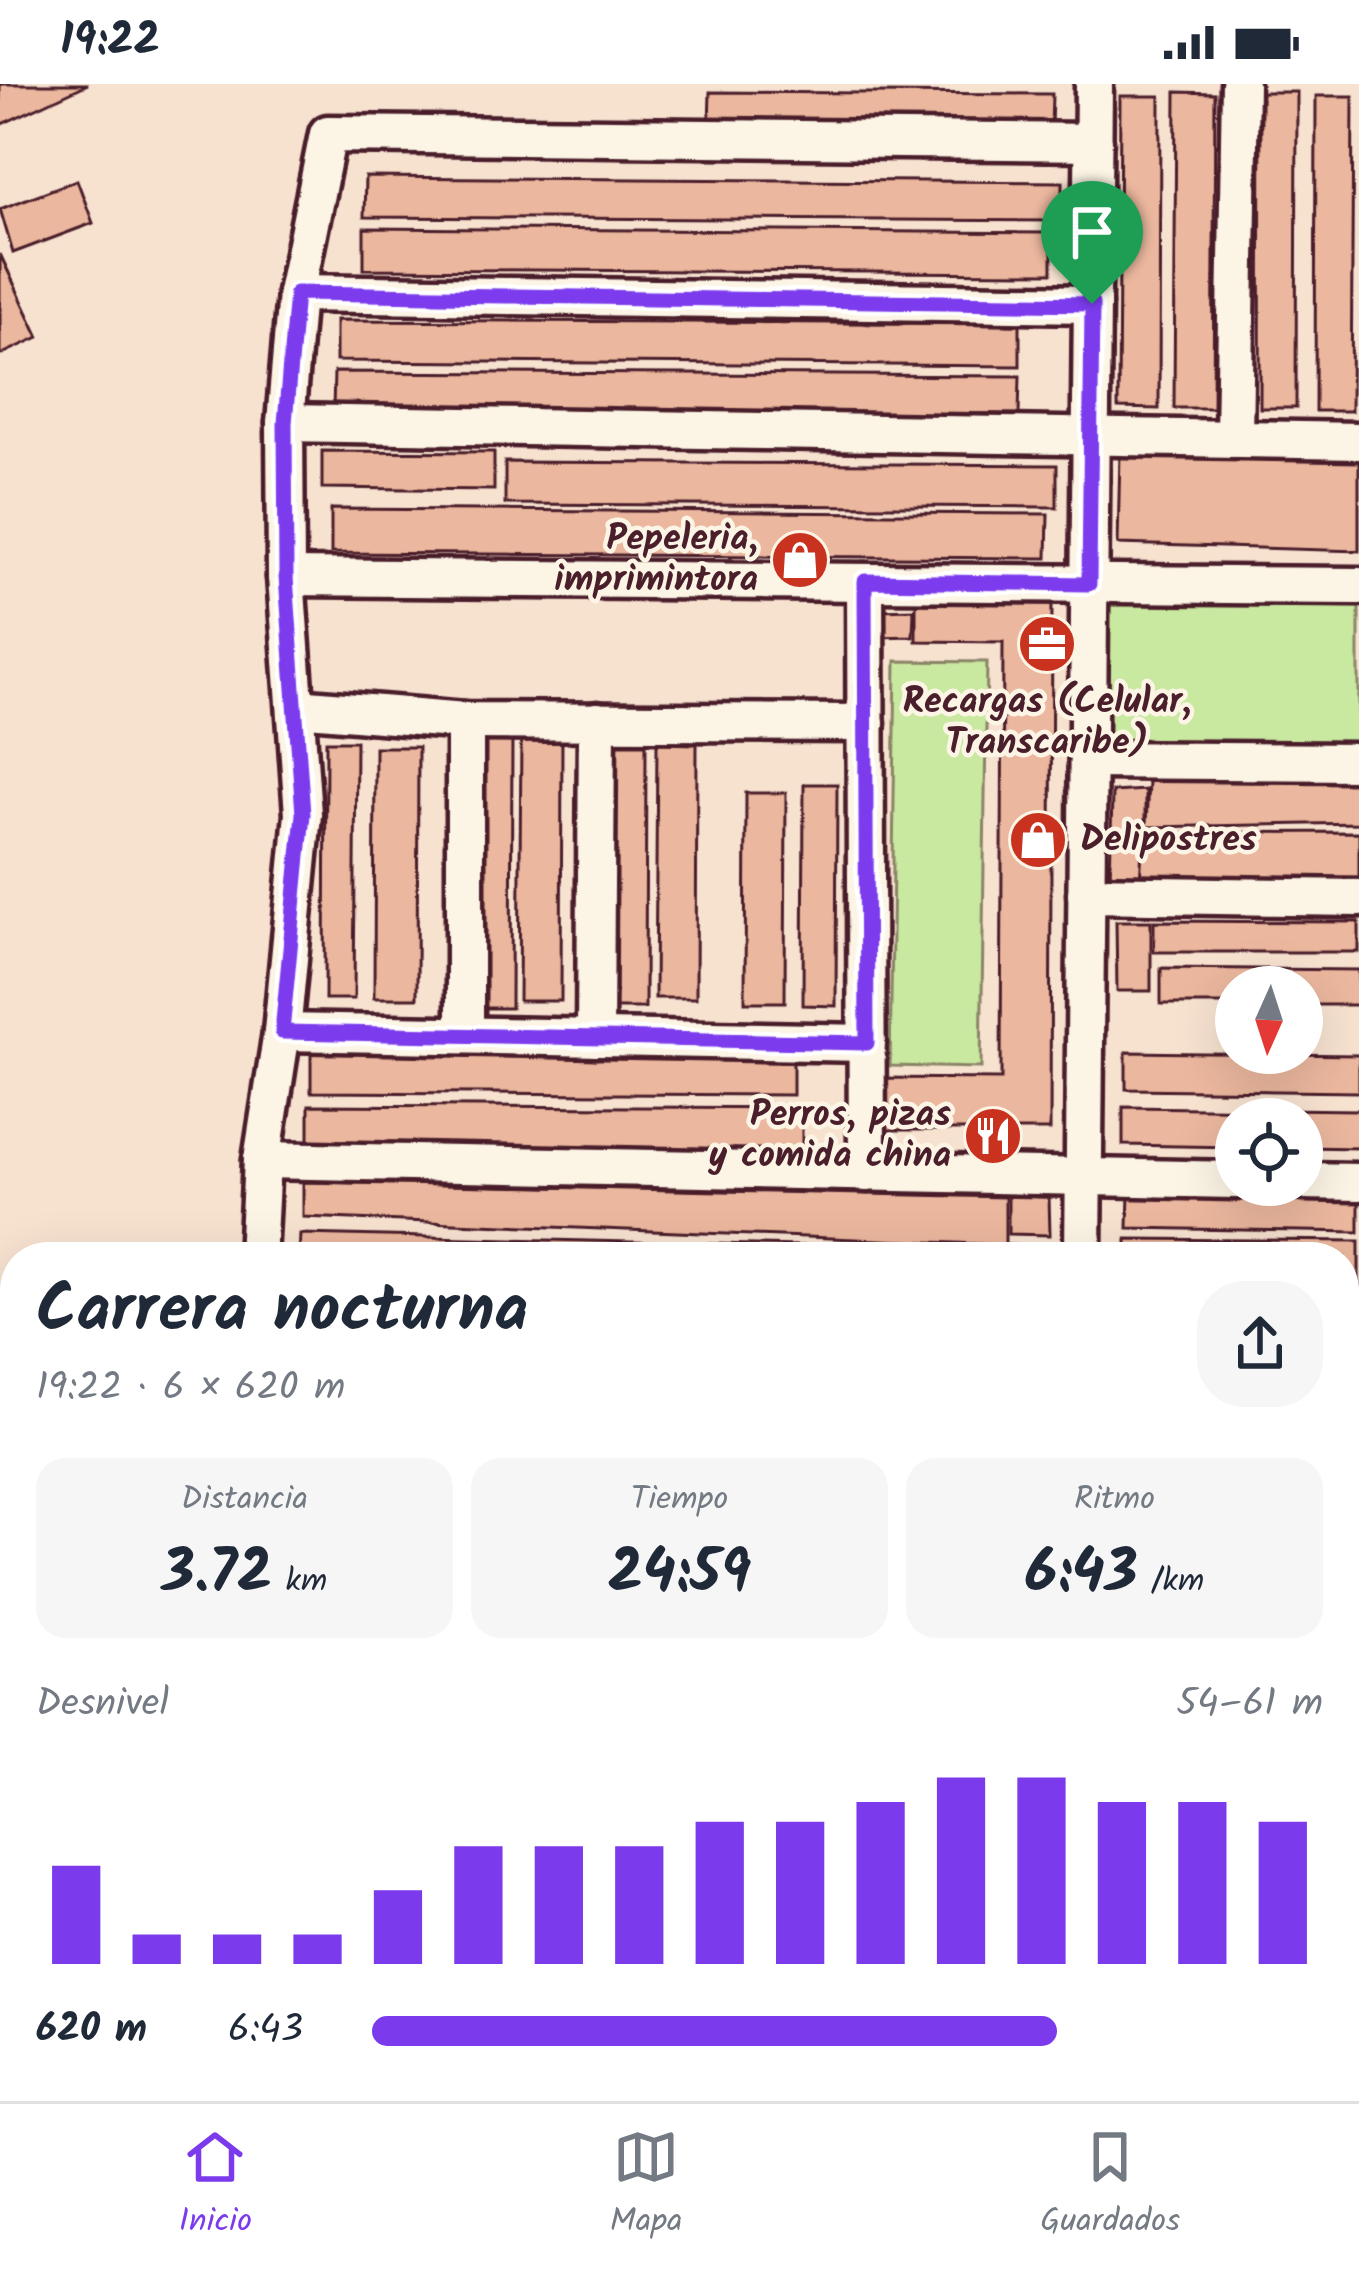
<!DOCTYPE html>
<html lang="es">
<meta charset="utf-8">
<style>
:root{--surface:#fff;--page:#f6f6f7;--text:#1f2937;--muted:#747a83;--line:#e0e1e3;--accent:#7c3aed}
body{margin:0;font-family:Kalam,sans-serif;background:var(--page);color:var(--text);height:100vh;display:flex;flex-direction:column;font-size:45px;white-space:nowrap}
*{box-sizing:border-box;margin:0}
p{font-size:39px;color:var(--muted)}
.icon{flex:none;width:66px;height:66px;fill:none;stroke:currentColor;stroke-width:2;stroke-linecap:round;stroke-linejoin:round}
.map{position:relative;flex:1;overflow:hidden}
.drawer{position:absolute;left:0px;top:1158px;width:1359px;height:861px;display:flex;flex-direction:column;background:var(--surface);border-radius:48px 48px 0 0;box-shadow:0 12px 48px #0002}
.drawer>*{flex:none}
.needle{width:78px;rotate:183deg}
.controls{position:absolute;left:1215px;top:882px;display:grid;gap:24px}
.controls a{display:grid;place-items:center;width:108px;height:108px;border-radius:50%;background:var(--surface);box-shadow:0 12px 48px #0002;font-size:60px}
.pin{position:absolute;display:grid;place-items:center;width:102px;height:102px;color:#fff;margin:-123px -51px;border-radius:50% 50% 50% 0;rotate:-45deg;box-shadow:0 0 12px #0007}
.pin .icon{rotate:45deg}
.round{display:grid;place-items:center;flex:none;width:126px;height:126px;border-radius:48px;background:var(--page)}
.headline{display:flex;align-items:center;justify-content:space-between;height:204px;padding:0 36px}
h1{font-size:66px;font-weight:700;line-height:90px}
.metrics{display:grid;grid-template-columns:repeat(3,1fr);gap:18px;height:204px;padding:12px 36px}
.metrics div{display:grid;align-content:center;border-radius:30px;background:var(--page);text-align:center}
.metrics b{font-size:60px;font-weight:700}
.metrics small{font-size:33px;font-weight:400}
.metrics p{font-size:33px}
.chart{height:336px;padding:24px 36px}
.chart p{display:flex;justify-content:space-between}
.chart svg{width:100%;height:216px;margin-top:12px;stroke:var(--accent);stroke-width:6}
ul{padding:0 36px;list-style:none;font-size:39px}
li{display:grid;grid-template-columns:192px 144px 1fr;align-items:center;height:90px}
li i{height:30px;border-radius:15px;background:var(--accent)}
.status{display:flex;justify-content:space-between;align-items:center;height:84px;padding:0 60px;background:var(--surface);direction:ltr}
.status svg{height:33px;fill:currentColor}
.menu{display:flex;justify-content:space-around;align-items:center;height:168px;border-top:3px solid var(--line);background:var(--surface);font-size:33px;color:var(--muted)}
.menu a{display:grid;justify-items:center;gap:6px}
.menu .current{color:var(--accent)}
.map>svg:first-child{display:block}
.green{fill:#c9e8a0;stroke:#8a8466;stroke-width:3}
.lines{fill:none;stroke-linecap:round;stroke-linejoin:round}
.stream{stroke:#678493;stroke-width:10}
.building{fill:#ebb79e;stroke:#4a1f2b;stroke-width:3}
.minor-casing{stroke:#4a1f2b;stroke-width:45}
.minor{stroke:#fcf5e5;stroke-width:36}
.route-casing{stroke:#fff;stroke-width:24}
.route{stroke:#7c3aed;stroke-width:15}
.labels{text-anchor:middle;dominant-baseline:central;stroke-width:9;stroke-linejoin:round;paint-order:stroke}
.poi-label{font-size:36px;font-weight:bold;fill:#4a1f2b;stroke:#fcf5e5;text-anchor:end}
</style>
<div class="status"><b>19:22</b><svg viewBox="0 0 49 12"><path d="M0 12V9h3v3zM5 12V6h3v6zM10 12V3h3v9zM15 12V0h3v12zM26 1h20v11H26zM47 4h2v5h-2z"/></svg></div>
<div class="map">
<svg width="1359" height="2017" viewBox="0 0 1359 2017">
<rect width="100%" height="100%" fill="#f7e2d0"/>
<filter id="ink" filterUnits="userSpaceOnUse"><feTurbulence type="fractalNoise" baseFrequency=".00833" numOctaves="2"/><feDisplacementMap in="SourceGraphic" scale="24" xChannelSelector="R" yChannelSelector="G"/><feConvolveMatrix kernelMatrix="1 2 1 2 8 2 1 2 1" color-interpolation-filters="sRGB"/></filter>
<g filter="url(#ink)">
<g class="green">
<path d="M1106,519L1359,523V660L1104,655Z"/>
<path d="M896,577L987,578L981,984L890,982Z"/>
<path d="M1344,1995H1359V2017H1276L1258,2004H1344Z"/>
</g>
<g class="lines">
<g class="stream">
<path d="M0,1936L15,1937"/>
<path d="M137,2004L155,2017"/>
</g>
</g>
<g class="building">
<path d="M0,0H88L0,41Z"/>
<path d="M710,8L1052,10L1051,45L709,43Z"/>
<path d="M1176,8L1215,9L1213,324H1174Z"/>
<path d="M1261,8H1297L1296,324H1260Z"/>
<path d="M1120,12H1160L1159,325L1118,324Z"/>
<path d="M1316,12H1353L1351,327H1315Z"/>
<path d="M365,93L1063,98V137L364,133Z"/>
<path d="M77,96L93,139L13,169L0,125Z"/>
<path d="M364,144L1052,149V189L364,185Z"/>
<path d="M0,170L39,253L0,271Z"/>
<path d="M336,236L1020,240V282L336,277Z"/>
<path d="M334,288L1020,292L1019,330L333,326Z"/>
<path d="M322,367L494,368V406L322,404Z"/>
<path d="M1120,368L1359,375V467L1118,460Z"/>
<path d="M505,378L1057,381V423L505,420Z"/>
<path d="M331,425L1048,430L1047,474L331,469Z"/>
<path d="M916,515L1052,516L1050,1046H874V994L1001,995L1003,558L916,557Z"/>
<path d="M914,525L913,552L878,553V526Z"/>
<path d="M473,650H512L511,924H471Z"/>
<path d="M521,651L562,652L561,917H519Z"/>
<path d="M326,657H356L354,915H325Z"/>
<path d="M657,659L697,660L696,914H655Z"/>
<path d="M606,660H646L645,924H605Z"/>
<path d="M375,663H418L417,914H374Z"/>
<path d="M1359,695V739L1146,743L1148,697Z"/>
<path d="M804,700H837L836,922L803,921Z"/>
<path d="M1145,706V801H1110L1112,708Z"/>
<path d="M746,709H786L785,918H745Z"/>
<path d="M1359,748V793L1140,798L1143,749Z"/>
<path d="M1116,837H1151V907H1117Z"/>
<path d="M1154,837L1359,838V868H1154Z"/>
<path d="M1161,884L1359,886V921H1302V903H1236V920H1161Z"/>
<path d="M1126,968L1359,971V1008L1126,1005Z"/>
<path d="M311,969L793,971V1011L311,1008Z"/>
<path d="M309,1021L802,1024V1069L309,1067Z"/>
<path d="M1123,1023L1359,1026V1064L1302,1063V1035H1236V1063L1123,1061Z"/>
<path d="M303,1098L1005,1113V1161L303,1133Z"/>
<path d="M1129,1109L1359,1113V1148L1128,1144Z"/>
<path d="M1008,1112L1049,1113L1050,1151L1008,1150Z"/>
<path d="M300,1150L1006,1167L1005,1173H299Z"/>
<path d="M1127,1155L1359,1157V1201H1344V1173H1127Z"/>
<path d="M1008,1161L1048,1163V1173H1007Z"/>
<path d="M1344,1246H1346L1344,1498Z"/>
<rect x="1344" y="1715" width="15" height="33"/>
<rect x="1344" y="1769" width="15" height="34"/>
<rect x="1344" y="1853" width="15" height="35"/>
<path d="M1344,1906L1359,1907V1939L1344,1938Z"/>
</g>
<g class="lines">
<defs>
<g id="minor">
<path d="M296,209L1092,220"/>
<path d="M285,339L1359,357"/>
<path d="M1234,353L1240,0"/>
<path d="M286,493L1359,502"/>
<path d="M865,498L867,1089"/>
<path d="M296,623L465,637L866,639"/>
<path d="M465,637V951"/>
<path d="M1088,676L1359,678"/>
<path d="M1086,810L1359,814"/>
<path d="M282,948L867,959"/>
<path d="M595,954L597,637"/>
<path d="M262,1076L1236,1096"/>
<path d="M1302,1097L1359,1098"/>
<path d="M257,1173L262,1076L282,948L303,730L286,493L285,339L296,209L328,50L1094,58"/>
<path d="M1083,1173L1094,0"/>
<path d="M1344,1235H1359"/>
<path d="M0,1423L15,1435"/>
<path d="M0,1684L15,1654"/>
<path d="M1344,1704H1359"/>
<path d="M1344,1835H1359"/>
<path d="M1344,1980H1359"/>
<path d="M1246,2004L1264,2017"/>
</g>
</defs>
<use href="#minor" class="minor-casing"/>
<use href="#minor" class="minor"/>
</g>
</g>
<g class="lines" filter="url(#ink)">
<defs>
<path id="route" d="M296,209L1092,220L1089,500L865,497L867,959L282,948L303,730L286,493L285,339Z"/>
</defs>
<use href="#route" class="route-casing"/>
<use href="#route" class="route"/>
</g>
<defs>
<symbol id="shop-disc" viewBox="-11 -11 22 22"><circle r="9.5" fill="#c8321e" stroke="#fcf5e5"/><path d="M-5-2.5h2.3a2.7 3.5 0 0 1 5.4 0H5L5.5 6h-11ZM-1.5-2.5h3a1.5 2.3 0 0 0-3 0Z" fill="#fff"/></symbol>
<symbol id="office-disc" viewBox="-11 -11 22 22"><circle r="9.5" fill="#c8321e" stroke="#fcf5e5"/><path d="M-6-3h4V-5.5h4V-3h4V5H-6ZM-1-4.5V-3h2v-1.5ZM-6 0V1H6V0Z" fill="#fff"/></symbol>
<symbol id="restaurant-disc" viewBox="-11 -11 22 22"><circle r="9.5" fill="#c8321e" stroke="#fcf5e5"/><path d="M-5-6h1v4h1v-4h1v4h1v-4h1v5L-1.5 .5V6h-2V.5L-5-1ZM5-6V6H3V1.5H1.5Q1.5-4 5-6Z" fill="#fff"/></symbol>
</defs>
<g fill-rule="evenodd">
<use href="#shop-disc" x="767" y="443" width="66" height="66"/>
<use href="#office-disc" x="1014" y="527" width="66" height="66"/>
<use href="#shop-disc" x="1005" y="723" width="66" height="66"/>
<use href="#restaurant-disc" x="960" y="1019" width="66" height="66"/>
</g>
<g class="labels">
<g class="poi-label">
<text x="758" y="455">Pepeleria,<tspan x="758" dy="41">imprimintora</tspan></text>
<text x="1047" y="618" text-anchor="middle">Recargas (Celular,<tspan x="1047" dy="41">Transcaribe)</tspan></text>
<text x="1080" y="756" text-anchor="start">Delipostres</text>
<text x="951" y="1031">Perros, pizas<tspan x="951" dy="41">y comida china</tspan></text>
</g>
</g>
</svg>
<div class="controls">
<a><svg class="needle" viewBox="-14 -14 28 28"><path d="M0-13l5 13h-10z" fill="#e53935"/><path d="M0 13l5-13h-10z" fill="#747a83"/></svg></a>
<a><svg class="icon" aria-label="locate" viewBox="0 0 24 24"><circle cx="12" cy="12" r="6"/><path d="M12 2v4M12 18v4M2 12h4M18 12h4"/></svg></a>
</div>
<div class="pin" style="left:1092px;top:220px;background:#1e9e55"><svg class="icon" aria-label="arrive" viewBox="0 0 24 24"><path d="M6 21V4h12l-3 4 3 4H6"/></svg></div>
<section class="drawer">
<div class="headline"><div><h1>Carrera nocturna</h1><p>19:22 · 6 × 620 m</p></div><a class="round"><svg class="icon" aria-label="share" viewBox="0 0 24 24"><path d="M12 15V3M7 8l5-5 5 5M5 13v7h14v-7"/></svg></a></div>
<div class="metrics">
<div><p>Distancia</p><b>3.72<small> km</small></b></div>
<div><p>Tiempo</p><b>24:59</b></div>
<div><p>Ritmo</p><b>6:43<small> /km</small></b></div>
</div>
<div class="chart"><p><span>Desnivel</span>54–61 m</p>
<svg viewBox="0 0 160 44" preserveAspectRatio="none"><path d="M5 44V24M15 44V38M25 44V38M35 44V38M45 44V29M55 44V20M65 44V20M75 44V20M85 44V15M95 44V15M105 44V11M115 44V6M125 44V6M135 44V11M145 44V11M155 44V15"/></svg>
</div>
<ul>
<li><b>620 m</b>6:43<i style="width:72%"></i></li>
</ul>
</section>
</div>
<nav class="menu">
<a class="current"><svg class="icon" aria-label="home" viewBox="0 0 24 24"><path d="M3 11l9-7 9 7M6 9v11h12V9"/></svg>Inicio</a>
<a><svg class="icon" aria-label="map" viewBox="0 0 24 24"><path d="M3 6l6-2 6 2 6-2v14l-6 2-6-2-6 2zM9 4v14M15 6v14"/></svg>Mapa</a>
<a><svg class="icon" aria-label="saved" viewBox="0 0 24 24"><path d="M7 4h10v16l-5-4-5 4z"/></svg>Guardados</a>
</nav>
